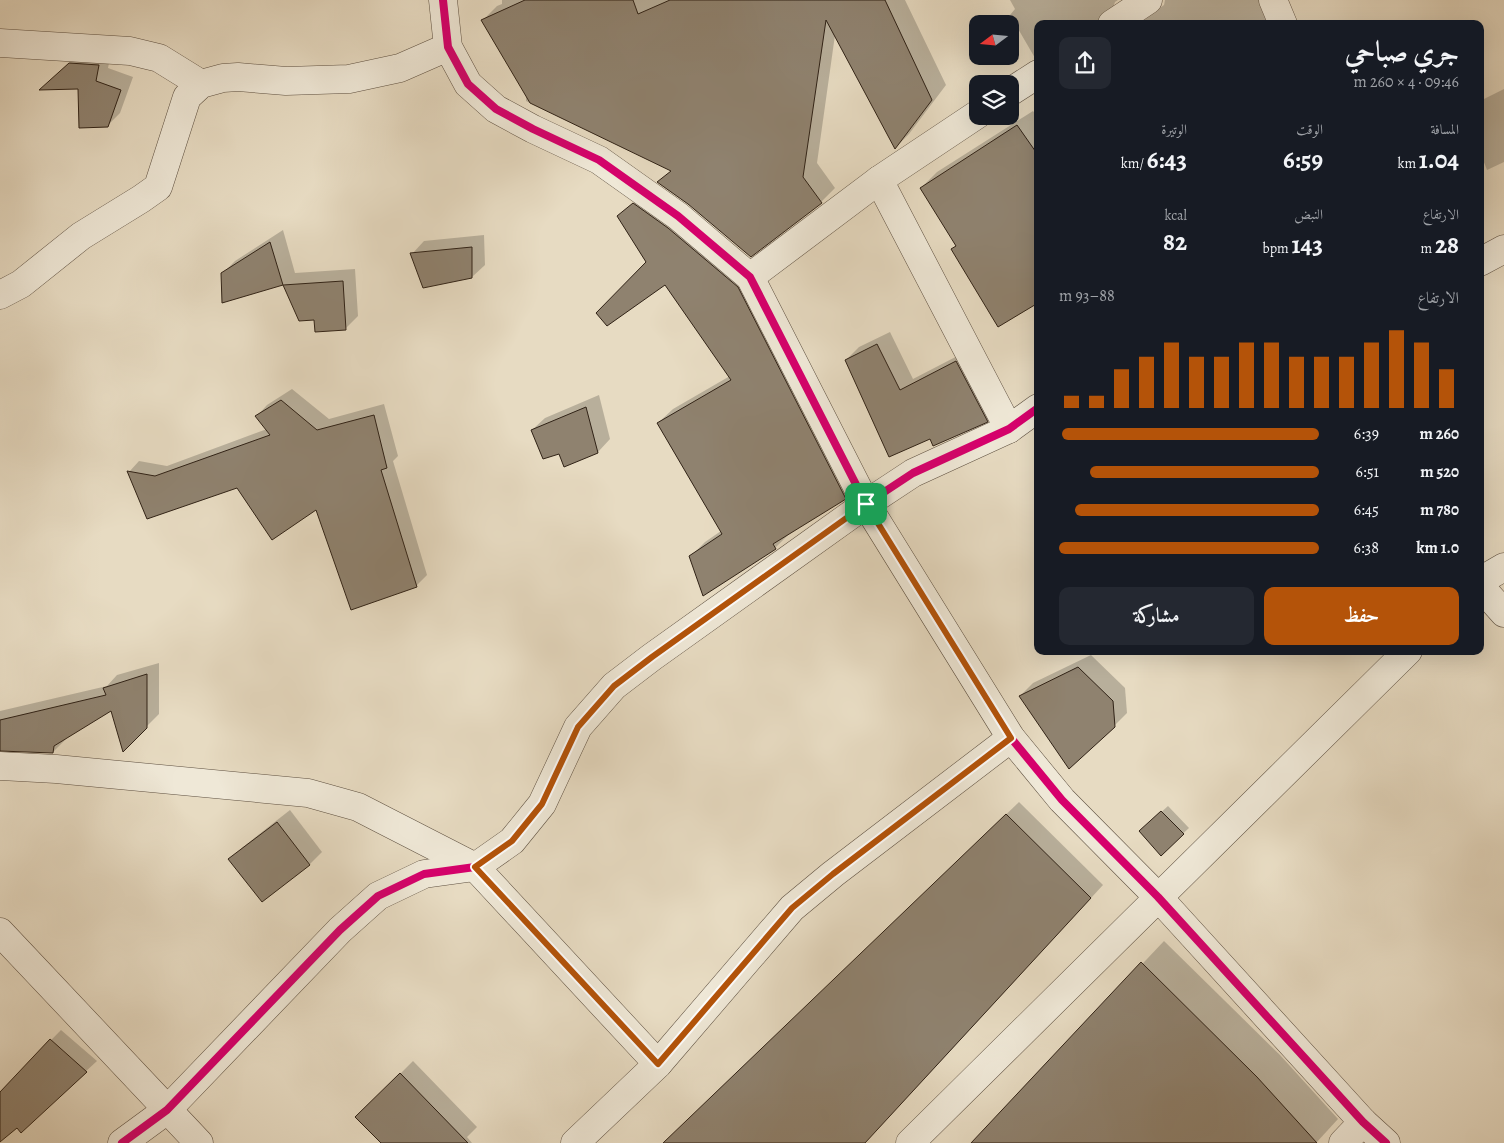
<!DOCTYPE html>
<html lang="ar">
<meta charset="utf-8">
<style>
:root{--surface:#171b24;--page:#242831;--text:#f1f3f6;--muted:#9ea1a6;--accent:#b45309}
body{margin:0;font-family:Alegreya,Amiri,serif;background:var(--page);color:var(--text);direction:rtl;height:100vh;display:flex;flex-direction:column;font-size:19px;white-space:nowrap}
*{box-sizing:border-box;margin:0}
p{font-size:16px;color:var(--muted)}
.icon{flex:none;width:28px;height:28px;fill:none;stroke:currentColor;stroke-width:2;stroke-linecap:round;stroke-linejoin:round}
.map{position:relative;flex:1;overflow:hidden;direction:ltr}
.panel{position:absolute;left:1034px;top:20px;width:450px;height:635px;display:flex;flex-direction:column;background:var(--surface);border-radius:10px;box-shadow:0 5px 20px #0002;direction:rtl}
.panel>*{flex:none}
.needle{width:32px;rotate:254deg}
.controls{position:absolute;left:969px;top:15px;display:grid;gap:10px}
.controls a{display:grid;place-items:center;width:50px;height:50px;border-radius:10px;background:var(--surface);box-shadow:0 5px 20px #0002;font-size:25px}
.pin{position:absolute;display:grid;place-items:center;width:42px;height:42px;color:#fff;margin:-21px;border-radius:10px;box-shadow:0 2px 8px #0006}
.round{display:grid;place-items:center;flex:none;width:52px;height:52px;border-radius:10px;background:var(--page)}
.head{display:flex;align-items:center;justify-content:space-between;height:85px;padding:0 25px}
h1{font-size:28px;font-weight:700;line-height:38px}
.stats{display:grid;grid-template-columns:repeat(3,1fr);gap:8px;height:85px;padding:5px 25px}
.stats div{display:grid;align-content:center}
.stats b{font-size:25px;font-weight:700}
.stats small{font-size:14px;font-weight:400}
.stats p{font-size:14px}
.chart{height:140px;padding:10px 25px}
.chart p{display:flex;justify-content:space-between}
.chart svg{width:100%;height:90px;margin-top:5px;stroke:var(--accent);stroke-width:6}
.button{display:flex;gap:10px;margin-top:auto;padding:10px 25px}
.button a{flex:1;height:58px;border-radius:10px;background:var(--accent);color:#fff;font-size:20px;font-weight:700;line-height:58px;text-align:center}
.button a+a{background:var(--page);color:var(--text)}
ul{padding:0 25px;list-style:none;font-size:16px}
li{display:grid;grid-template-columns:80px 60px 1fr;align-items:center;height:38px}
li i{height:12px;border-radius:6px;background:var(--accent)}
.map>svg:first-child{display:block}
.shadow{fill:#0003}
.building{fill:#8f826f;stroke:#302216}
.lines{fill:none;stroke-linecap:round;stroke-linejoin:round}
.street-casing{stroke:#5e5041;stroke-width:29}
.street{stroke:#efe8d7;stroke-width:28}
.cycleway-casing{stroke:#efe8d7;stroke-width:11}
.cycleway{stroke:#d6006c;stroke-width:8}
.route-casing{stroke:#fff;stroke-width:10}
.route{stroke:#b45309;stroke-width:6}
</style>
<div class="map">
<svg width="1504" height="1143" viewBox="0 0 1504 1143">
<rect width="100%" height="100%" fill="#e7dbc2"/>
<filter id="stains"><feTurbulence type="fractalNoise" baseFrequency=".004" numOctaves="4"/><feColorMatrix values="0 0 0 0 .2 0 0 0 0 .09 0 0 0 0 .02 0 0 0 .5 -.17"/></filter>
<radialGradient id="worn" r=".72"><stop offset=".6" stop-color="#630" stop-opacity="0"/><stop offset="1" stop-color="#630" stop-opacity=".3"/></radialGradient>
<g class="shadow">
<path d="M502,0H905L946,85L909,134L896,147L835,35L817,163L835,188L821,202L689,203L659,182L672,170L526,101V95L483,20L497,6L502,4Z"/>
<path d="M1010,0H1118L1115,2L1114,5L1116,10L1102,24H1038V57L1035,58L1010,15L1015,9Z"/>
<path d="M1165,0H1270L1283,24H1140L1152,13L1164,5Z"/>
<path d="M82,51L111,53L108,68L133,77L120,113L107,126L79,88L53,78Z"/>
<path d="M1504,89V162L1487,170L1480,152V101Z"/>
<path d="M1033,111L1038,117V300L952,249L957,245L921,188L937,172Z"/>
<path d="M648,190L751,273L859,484L845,498L789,534L775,548L691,556L705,542L721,531L658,423L673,409L730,376L665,284L647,263L619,217Z"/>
<path d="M283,230L295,273L355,269L358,316L346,328L315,318L300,319L284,284L223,301L222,274L235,261Z"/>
<path d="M484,235L485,265L472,277L412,254L424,241Z"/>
<path d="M890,332L913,379L969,350L999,408L987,421L930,438L846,360L859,347Z"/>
<path d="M292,389L329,419L384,404L398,456L393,461L427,575L416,586L317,508L237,486L148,518L129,472L139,461L167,466L267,429L257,416L267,405Z"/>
<path d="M599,395L610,439L598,452L565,465L559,452L532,430L545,418Z"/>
<path d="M1091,655L1125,688L1127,713L1114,726L1020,696L1033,683Z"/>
<path d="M159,663V714L124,749L111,709L66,737V739L53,752L0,750V711L107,686L117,675Z"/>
<path d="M1019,802L1103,885L865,1143H664Z"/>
<path d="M1168,806L1189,828L1161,854L1147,825Z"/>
<path d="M290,810L322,852L310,864L262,901L230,859L243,847Z"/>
<path d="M1164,941L1280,1055L1338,1119L1316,1143H973Z"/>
<path d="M61,1030L97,1061L21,1131L16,1125L0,1142V1092Z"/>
<path d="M413,1061L477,1127L467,1137L472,1143H383L357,1117Z"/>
</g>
<g class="building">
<path d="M525,0H633L638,14L670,0H885L932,100L895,149L826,20L803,177L822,203L751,257L688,204L657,182L671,171L530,103L481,20Z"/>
<path d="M69,63L99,65L96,81L121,90L108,127L79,128L78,89L39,90Z"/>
<path d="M1017,125L1038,155V303L998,327L951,249L956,246L920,188Z"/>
<path d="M633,203L668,228L738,287L846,499L773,544L776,549L703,596L689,556L722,534L657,423L731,380L665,285L607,326L596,313L646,262L617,216Z"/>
<path d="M270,242L283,285L222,303L221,273Z"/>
<path d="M472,247V278L423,288L410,253Z"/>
<path d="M343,281L346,330L315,332L314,320L299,321L283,285Z"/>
<path d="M877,344L900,390L956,361L988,422L933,446L930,439L889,457L845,360Z"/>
<path d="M281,400L317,430L374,415L387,468L381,470L417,587L351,610L316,510L272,540L237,488L147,519L127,471L155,476L270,435L255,416Z"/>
<path d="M586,407L598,453L564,467L559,454L543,459L531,430Z"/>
<path d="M1078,667L1113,701L1115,727L1069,769L1019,696Z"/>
<path d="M147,674V728L123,752L111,711L54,746L53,753L0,751V720L106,695L103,688Z"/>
<path d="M1161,811L1184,834L1161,856L1139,831Z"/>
<path d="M1006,814L1091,898L865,1143H663Z"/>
<path d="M277,822L310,865L262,902L228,859Z"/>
<path d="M1141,962L1257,1077L1317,1143H971Z"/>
<path d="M50,1039L87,1072L21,1133L17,1128L0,1142V1092Z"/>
<path d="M400,1073L468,1143H381L355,1117Z"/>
</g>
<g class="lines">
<defs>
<g id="street">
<path d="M443,0L448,47L468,84L496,109L533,129L599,160L678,216L750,277L866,504L1011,738L1062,800L1158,897L1363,1122L1386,1143"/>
<path d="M1273,0L1283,24"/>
<path d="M1112,24L1148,0"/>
<path d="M0,43L130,51L159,58L201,84"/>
<path d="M1010,92L1038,74"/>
<path d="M879,180L1009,429"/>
<path d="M1480,262L1504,249"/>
<path d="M750,277L879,180L978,114"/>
<path d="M0,295L21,284L81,236L141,199L158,187L187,97L201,84L223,78L238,77L286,81L349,79L400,68L448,47"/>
<path d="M1480,581L1504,567"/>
<path d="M1480,586L1504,613"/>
<path d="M0,766L56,769L308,793L358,807L475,867L658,1064"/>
<path d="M0,932L199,1143"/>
<path d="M122,1143L167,1110L340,930L378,896L424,874L475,867L512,841L542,804L578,727L614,686L652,657L866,504L913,473L1009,429L1038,408"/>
<path d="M575,1143L658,1064L792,908L833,874L1011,738"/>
<path d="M910,1143L1408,651"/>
<path d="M1343,1143L1363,1122"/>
</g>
</defs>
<use href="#street" class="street-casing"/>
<use href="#street" class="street"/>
<defs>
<g id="cycleway">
<path d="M443,0L448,47L468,84L496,109L533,129L599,160L678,216L750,277L866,504L1011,738L1062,800L1158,897L1363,1122L1386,1143"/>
<path d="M122,1143L167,1110L340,930L378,896L424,874L475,867L512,841L542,804L578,727L614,686L652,657L866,504L913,473L1009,429L1038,408"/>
</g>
</defs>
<use href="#cycleway" class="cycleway-casing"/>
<use href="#cycleway" class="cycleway"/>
</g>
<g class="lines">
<defs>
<path id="route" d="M866,504L1011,738L833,874L792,908L658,1064L475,867L512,841L542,804L578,727L614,686L652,657Z"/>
</defs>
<use href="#route" class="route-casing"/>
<use href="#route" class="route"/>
</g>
<rect width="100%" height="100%" filter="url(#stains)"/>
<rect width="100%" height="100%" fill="url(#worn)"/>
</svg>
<div class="controls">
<a><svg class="needle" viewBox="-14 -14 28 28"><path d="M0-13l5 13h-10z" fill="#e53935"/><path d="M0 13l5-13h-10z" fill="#9ea1a6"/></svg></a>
<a><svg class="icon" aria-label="layers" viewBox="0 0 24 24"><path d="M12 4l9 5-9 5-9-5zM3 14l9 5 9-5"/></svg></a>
</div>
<div class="pin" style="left:866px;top:504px;background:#1e9e55"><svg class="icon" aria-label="arrive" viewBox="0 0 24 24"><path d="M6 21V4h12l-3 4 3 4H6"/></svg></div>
<section class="panel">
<div class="head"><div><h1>جري صباحي</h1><p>09:46 · 4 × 260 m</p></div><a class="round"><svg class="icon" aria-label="share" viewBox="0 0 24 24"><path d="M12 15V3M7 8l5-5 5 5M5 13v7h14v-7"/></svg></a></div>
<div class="stats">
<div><p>المسافة</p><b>1.04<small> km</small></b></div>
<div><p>الوقت</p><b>6:59</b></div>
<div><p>الوتيرة</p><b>6:43<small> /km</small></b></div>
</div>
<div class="stats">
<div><p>الارتفاع</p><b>28<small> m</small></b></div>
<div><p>النبض</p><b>143<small> bpm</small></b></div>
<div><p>kcal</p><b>82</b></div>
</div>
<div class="chart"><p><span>الارتفاع</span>88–93 m</p>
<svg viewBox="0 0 160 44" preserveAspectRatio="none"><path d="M5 44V38M15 44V38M25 44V25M35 44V19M45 44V12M55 44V19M65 44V19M75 44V12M85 44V12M95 44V19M105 44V19M115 44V19M125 44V12M135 44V6M145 44V12M155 44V25"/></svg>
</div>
<ul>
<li><b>260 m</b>6:39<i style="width:99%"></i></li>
<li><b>520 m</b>6:51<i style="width:88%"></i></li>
<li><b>780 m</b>6:45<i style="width:94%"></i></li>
<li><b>1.0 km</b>6:38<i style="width:100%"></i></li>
</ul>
<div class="button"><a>حفظ</a><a>مشاركة</a></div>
</section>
</div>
